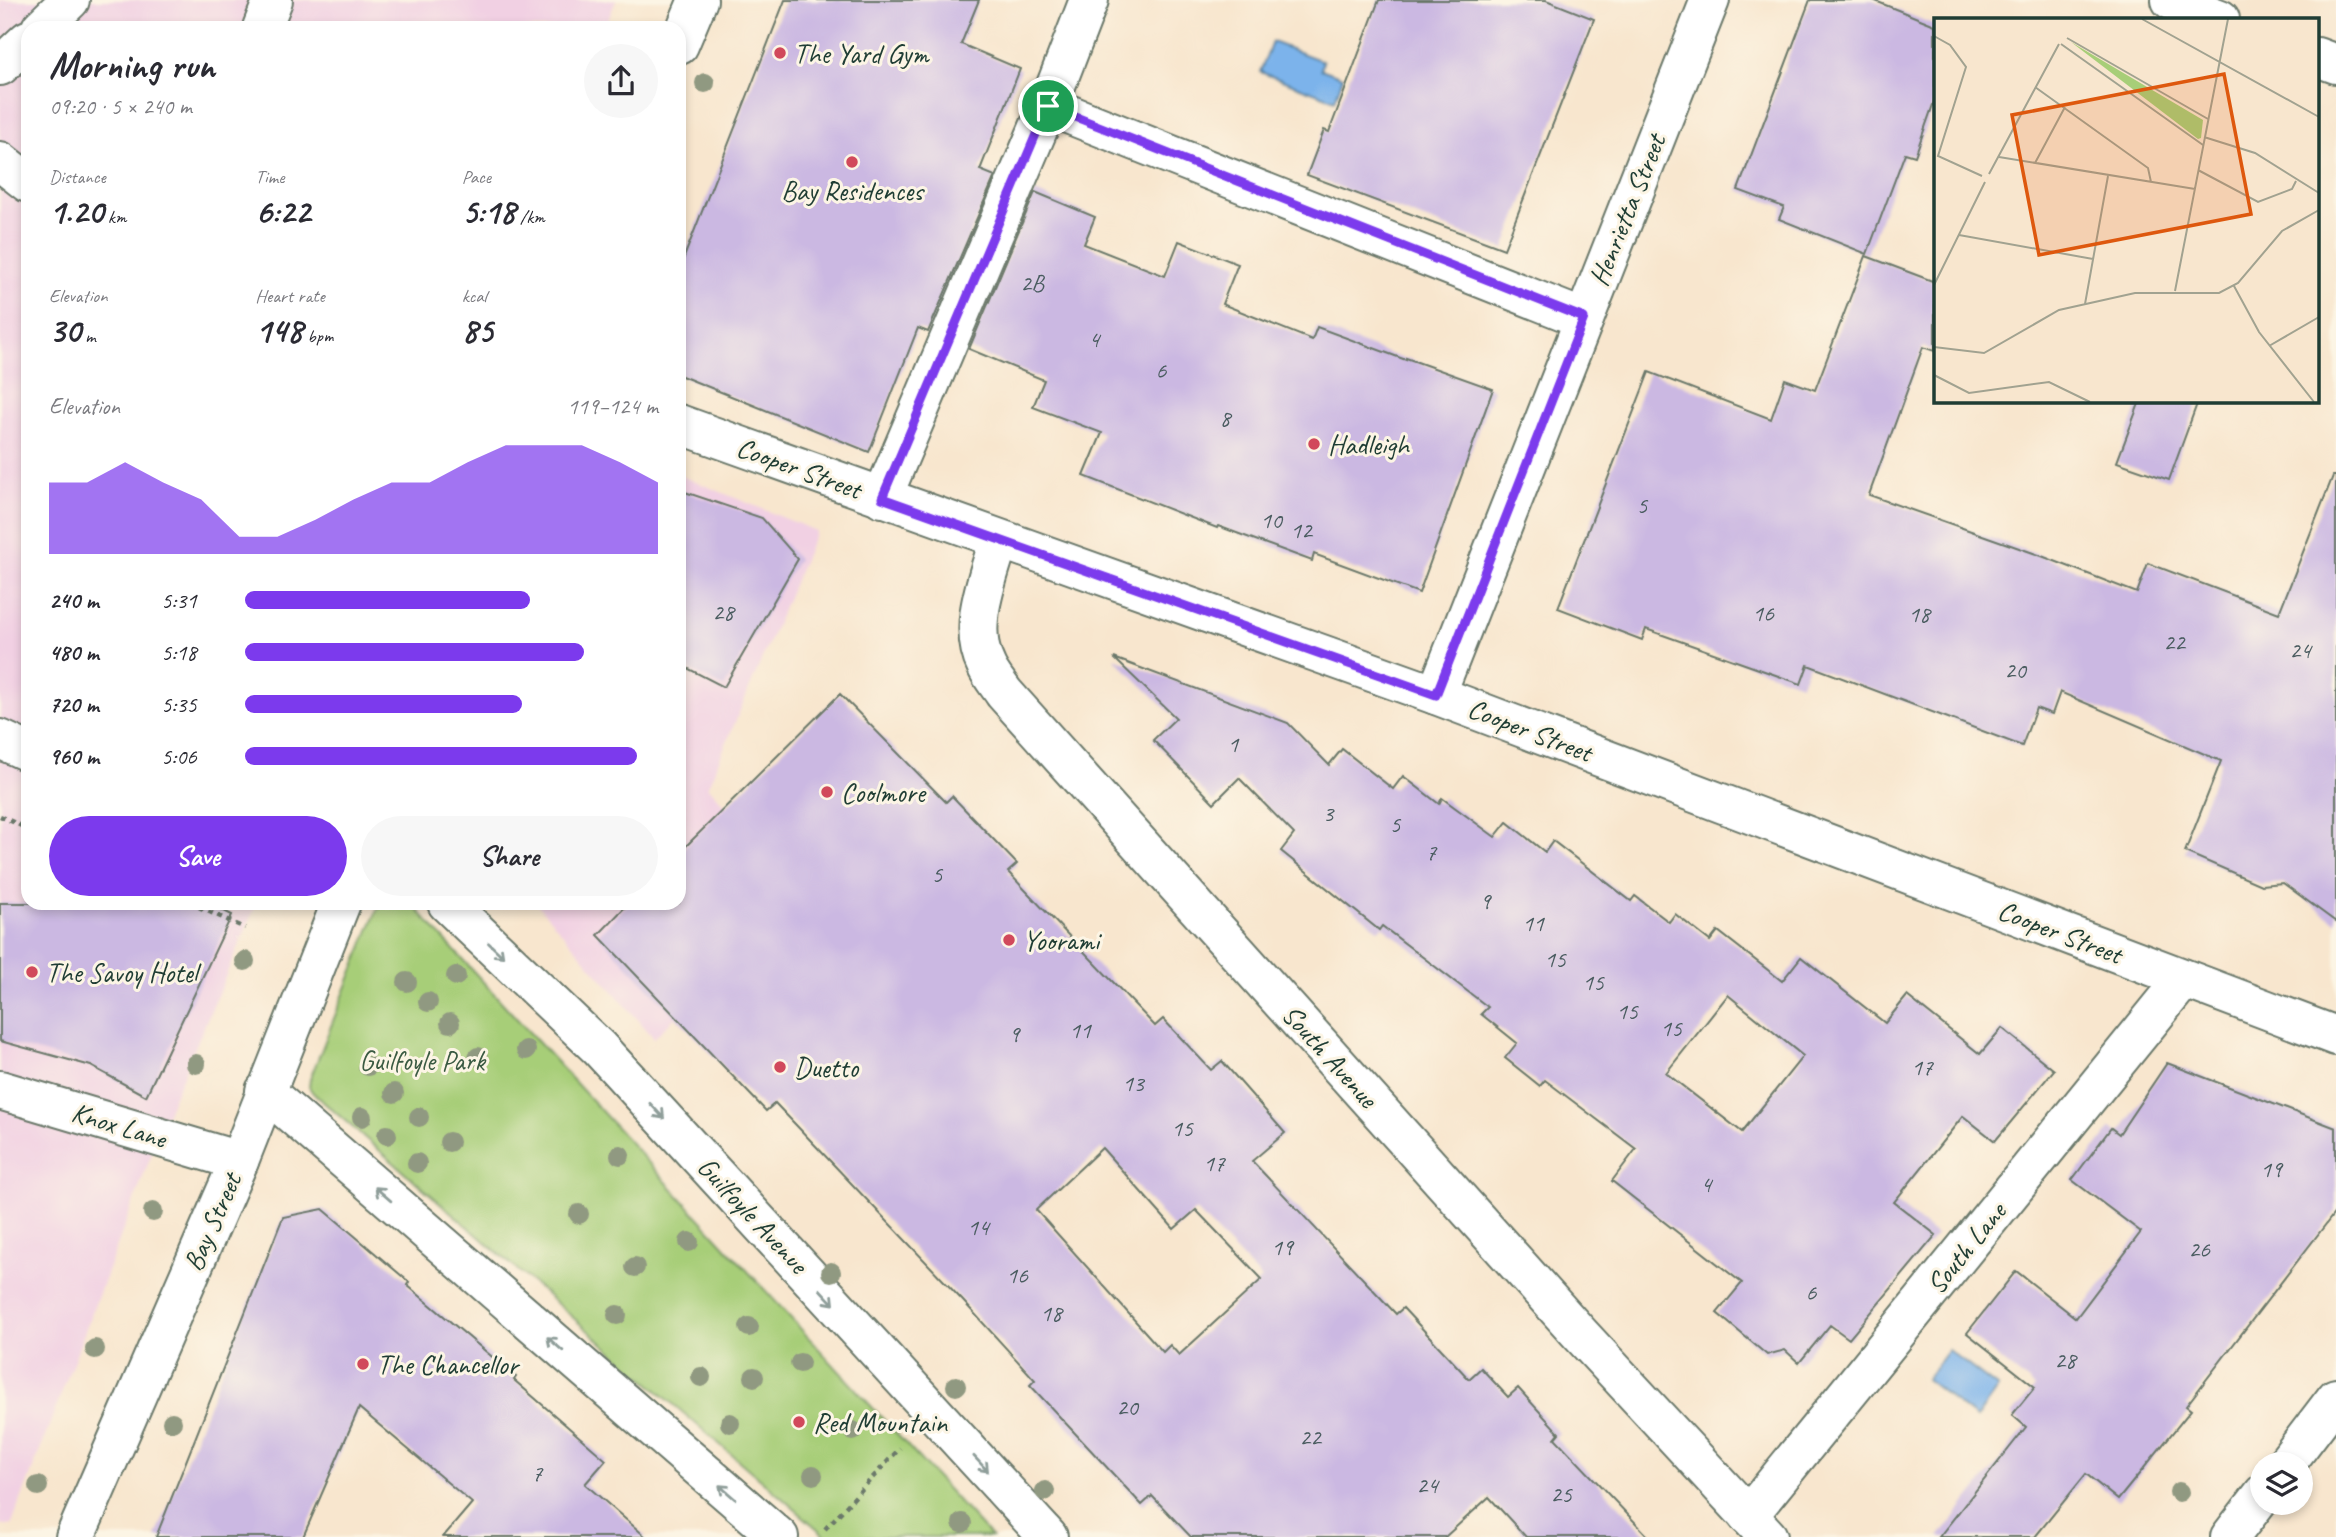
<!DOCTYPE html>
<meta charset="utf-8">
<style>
:root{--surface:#fff;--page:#f7f7f7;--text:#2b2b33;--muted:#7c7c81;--accent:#7c3aed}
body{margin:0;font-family:Caveat,sans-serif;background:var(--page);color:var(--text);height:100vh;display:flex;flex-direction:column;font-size:26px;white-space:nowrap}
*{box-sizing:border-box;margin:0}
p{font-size:23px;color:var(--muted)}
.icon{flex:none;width:38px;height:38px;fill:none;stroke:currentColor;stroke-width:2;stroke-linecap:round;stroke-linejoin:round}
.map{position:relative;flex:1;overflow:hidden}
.drawer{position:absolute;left:21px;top:21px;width:665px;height:889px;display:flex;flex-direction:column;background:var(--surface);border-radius:21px;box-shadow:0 4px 10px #0003}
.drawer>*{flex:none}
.controls{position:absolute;left:2250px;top:1452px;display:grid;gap:14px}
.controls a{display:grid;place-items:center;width:63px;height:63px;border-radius:50%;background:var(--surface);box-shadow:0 4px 10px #0003;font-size:35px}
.pin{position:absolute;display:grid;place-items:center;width:60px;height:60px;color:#fff;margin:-30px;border:4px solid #fff;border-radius:50%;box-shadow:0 2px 7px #0007}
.round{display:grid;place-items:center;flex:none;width:74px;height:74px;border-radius:37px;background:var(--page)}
.headline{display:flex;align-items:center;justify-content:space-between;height:119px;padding:0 28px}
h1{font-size:38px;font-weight:600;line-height:52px}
.figures{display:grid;grid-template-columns:repeat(3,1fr);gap:10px;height:119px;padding:7px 28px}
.figures div{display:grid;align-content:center}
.figures b{font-size:35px;font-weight:600}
.figures small{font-size:19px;font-weight:400}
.figures p{font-size:19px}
.chart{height:196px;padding:14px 28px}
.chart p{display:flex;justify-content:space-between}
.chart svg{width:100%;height:126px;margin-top:7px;fill:var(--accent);opacity:.7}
.primary-button{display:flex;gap:14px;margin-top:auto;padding:14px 28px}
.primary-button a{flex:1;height:80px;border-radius:42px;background:var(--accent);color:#fff;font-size:28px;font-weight:600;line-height:80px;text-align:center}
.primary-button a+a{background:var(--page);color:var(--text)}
ul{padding:0 28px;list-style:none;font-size:23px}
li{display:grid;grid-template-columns:112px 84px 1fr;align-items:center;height:52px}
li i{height:18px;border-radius:9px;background:var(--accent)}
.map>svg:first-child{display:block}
.built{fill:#f1d0e3}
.green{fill:#a7ce78;stroke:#638656;stroke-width:2}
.water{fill:#7bb3eb;stroke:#4d7890;stroke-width:2}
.building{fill:#cbb8e2;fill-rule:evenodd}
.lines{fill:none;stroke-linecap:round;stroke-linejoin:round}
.minor-casing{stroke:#6b786a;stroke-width:42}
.path{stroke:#6b786a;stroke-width:4.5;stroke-dasharray:5 5;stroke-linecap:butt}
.minor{stroke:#fff;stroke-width:38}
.tree{fill:#909981}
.oneway{stroke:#8f9e9a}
.route-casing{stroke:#fff;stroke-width:14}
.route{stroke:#7c3aed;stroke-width:9}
.poi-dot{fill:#d1495b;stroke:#fcf5e5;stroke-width:2.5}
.labels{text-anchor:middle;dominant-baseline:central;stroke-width:6;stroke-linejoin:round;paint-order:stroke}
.number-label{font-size:24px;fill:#4a5c60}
.poi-label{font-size:28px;fill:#1f3d34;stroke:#fcf5e5;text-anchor:start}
.street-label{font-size:28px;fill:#1f3d34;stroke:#fcf5e5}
.park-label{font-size:28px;fill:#3a5a42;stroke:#fcf5e5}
.inset-road{fill:none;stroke:#a1a290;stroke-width:2}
.view{fill:#de580e;fill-opacity:0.15;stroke:#de580e;stroke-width:3.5}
.inset-edge{fill:none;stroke:#1f3d34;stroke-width:3.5}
</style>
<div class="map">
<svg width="2336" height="1537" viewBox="0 0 2336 1537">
<rect width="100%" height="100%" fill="#fcf5e5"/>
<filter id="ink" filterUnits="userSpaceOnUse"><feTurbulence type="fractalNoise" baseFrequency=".0143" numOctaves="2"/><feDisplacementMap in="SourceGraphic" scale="14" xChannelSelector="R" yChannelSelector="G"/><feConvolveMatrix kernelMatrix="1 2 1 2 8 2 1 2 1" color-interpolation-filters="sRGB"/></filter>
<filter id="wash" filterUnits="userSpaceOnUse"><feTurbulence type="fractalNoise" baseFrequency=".00686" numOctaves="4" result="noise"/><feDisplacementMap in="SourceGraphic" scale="28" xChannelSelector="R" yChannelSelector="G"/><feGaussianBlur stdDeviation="1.57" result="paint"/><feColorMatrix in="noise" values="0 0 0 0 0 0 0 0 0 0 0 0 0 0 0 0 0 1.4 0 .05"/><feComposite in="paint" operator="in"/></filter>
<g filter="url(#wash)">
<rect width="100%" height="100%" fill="#f8e6ce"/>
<g class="built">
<path d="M0,0H616L605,28H28V903H257L169,1108L12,1524L0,1526Z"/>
<path d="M679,475L816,531L708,786L802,893L654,1038L536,903H679Z"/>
</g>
<path class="green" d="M386,903L412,904L991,1537H827L313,1093L309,1087L310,1079L377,910Z"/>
<g class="water">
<path d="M1272,42L1323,61L1321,69L1343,77L1335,100L1260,72Z"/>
<path d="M1948,1350L1998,1388L1976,1418L1926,1379Z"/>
</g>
<g id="blocks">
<g class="building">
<path d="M785,0H979L961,44L1020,69L980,170L995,176L928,332L918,328L869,452L679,375V270Z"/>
<path d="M1379,0H1546L1594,19L1504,249L1307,175L1324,130L1329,132Z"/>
<path d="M1810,0H1873L1935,25V99L1915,156L1905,153L1867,254L1779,219L1784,207L1738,190Z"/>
<path d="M1035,192L1095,217L1084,244L1165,276L1179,241L1238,264L1222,304L1312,340L1317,327L1406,360V358L1493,389L1419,593L1314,554L1312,561L1218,526L1217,528L1084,476L1102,433L1033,407L1044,380L969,349Z"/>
<path d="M1866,256L1935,282V351L1923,347L1869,495L2039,555L2137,593L2148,563L2279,613L2333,476H2336V922L2283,883L2261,885L2185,852L2221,761L2060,692L2052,714L2036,708L2022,746L1808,665L1801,684L1646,629L1642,640L1558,608L1649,372L1771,419L1785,379L1815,390Z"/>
<path d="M2140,401H2198L2169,480L2117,462Z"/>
<path d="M679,490L762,518L798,559L724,687L679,664Z"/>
<path d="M1114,658L1288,723L1329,765L1342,749L1393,789L1403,776L1439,804L1442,798L1495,837L1507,822L1545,852L1553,841L1631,901L1635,896L1669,922L1675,914L1710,941L1718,931L1782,981L1801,957L1885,1023L1907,996L1980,1054L2002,1028L2054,1070L1995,1141L1963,1116L1894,1202L1936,1235L1849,1339L1830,1325L1799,1363L1785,1350L1767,1355L1717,1313L1742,1283L1612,1181L1636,1149L1545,1080L1540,1086L1505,1058L1517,1043L1481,1014L1488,1007L1382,926L1379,930L1281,851L1294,834L1239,778L1214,803L1153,740L1176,718ZM1728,995L1803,1056L1742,1132L1666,1073Z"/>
<path d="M840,694L946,802L952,796L1017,864L1008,872L1155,1026L1163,1019L1211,1070L1222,1061L1285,1133L1252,1161L1396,1314L1403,1308L1469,1379L1481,1368L1508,1397L1518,1388L1559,1433L1555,1438L1649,1537H1526L1489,1497L1445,1537H1191L1152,1496L1142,1505L1030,1385L1035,1380L963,1301L775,1103L766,1111L598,935L629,903H679V853ZM1102,1148L1174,1229L1196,1210L1262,1279L1179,1355L1170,1345L1163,1352L1036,1210Z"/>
<path d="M0,903H208L232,915L146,1096L91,1066L0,1041Z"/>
<path d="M2167,1063L2336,1128V1211L2186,1406L2191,1410L2118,1500L2086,1474L2035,1537H1939L2026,1427L2012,1415L2035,1387L1967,1333L2016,1271L2076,1318L2141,1232L2072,1180L2111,1128L2119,1134Z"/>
<path d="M323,1209L409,1282L407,1285L516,1377L514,1380L606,1460L585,1484L646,1537H443L472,1503L359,1408L303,1537H156L283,1217Z"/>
</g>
</g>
</g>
<g filter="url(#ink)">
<use href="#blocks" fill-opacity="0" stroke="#6b786a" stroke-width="2"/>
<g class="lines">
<defs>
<g id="minor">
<path d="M2171,0L2220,19"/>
<path d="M41,28L70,0"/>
<path d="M262,28L273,0"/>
<path d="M679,45L698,0"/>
<path d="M2317,57L2336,64"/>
<path d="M0,66L28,40"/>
<path d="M1048,106L1584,319"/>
<path d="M0,161L28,183"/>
<path d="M679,424L1436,695L2336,1036"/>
<path d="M882,498L1048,106L1089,0"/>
<path d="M999,540C988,578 967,627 986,665C990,675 998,684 1004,693L1580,1334L1768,1537"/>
<path d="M1436,695L1710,0"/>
<path d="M0,739L28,752"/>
<path d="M447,903L599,1048L1048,1537"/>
<path d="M0,1090L239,1161"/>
<path d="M265,1091L779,1537"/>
<path d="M2285,1465L2336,1398"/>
<path d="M1748,1516L2184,979"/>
<path d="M75,1537L239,1161L341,903"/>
<path d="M2230,1537L2263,1494"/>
</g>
</defs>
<use href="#minor" class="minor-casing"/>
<g class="path">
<path d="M0,816L28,829"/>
<path d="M190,903L245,928"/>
<path d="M825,1529L900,1448"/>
</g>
<use href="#minor" class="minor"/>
</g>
<g class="tree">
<circle cx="705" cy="83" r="10"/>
<circle cx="245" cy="961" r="10"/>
<circle cx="456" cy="976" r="10"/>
<circle cx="407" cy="982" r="10"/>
<circle cx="428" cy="1002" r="10"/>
<circle cx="450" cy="1023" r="10"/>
<circle cx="526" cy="1050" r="10"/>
<circle cx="478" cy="1057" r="10"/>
<circle cx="196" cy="1064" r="10"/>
<circle cx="368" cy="1066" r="10"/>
<circle cx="394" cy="1093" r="10"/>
<circle cx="362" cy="1117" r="10"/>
<circle cx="419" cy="1117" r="10"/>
<circle cx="387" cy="1135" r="10"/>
<circle cx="449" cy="1142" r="10"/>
<circle cx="620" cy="1155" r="10"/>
<circle cx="417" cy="1163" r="10"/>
<circle cx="153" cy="1212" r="10"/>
<circle cx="579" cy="1214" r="10"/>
<circle cx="689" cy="1242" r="10"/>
<circle cx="635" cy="1267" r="10"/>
<circle cx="831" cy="1272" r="10"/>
<circle cx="617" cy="1315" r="10"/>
<circle cx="749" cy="1327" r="10"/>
<circle cx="95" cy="1349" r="10"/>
<circle cx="800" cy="1363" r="10"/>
<circle cx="701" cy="1377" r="10"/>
<circle cx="754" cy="1377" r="10"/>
<circle cx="956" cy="1386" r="10"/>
<circle cx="172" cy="1422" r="10"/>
<circle cx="730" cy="1423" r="10"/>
<circle cx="853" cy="1431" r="10"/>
<circle cx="813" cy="1475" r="10"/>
<circle cx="38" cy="1486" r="10"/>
<circle cx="1045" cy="1491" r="10"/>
<circle cx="2179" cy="1492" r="10"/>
<circle cx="962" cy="1523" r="10"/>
</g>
<defs><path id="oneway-shaft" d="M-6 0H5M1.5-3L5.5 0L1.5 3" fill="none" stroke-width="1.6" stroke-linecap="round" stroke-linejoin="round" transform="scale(1.75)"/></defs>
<g class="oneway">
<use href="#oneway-shaft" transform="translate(496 950) rotate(44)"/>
<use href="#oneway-shaft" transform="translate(657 1111) rotate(47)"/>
<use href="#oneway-shaft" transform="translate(383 1194) rotate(-139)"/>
<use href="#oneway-shaft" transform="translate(827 1297) rotate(47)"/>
<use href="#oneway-shaft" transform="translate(555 1344) rotate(-139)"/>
<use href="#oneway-shaft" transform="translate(981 1464) rotate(47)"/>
<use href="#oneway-shaft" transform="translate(727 1492) rotate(-139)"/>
</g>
</g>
<g class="lines" filter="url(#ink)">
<defs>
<path id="route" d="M1048,106L1584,318L1436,695L882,498Z"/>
</defs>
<use href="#route" class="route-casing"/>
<use href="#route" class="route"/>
</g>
<g class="poi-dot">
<circle cx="780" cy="53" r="7"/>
<circle cx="852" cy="162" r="7"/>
<circle cx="1314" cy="444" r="7"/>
<circle cx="827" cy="792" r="7"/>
<circle cx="1009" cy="940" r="7"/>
<circle cx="32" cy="972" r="7"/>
<circle cx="780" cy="1067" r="7"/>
<circle cx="363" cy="1364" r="7"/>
<circle cx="799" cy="1422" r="7"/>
</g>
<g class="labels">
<g class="number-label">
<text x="1032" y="283">2B</text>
<text x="1094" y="339">4</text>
<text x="1161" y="370">6</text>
<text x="1225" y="418">8</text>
<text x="1642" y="505">5</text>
<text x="1271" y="520">10</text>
<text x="1301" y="530">12</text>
<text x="723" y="612">28</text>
<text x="1763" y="613">16</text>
<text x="1919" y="614">18</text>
<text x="2174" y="642">22</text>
<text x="2300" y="650">24</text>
<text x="2015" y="670">20</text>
<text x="1233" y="744">1</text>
<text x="1328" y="813">3</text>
<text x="1395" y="824">5</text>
<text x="1431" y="852">7</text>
<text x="937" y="874">5</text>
<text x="1485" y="901">9</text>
<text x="1533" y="923">11</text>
<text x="1555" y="959">15</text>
<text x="1593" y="982">15</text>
<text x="1627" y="1011">15</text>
<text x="1671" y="1028">15</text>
<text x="1080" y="1030">11</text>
<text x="1014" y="1034">9</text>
<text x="1922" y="1067">17</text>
<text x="1133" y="1083">13</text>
<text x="1182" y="1128">15</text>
<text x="1214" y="1163">17</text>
<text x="2271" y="1169">19</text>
<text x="1706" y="1184">4</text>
<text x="978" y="1227">14</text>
<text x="1282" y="1247">19</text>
<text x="2199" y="1249">26</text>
<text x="1017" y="1275">16</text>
<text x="1811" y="1292">6</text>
<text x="1051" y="1313">18</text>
<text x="2065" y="1360">28</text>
<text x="1127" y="1407">20</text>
<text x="1310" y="1437">22</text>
<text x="537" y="1473">7</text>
<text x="1427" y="1485">24</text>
<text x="1561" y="1494">25</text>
</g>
<g class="poi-label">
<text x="794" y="53">The Yard Gym</text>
<text x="852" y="190" text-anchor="middle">Bay Residences</text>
<text x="1328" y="444">Hadleigh</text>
<text x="841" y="792">Coolmore</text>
<text x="1023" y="940">Yoorami</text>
<text x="46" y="972">The Savoy Hotel</text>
<text x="794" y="1067">Duetto</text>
<text x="377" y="1364">The Chancellor</text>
<text x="813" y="1422">Red Mountain</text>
</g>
<g class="street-label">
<text transform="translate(1627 210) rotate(-68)">Henrietta Street</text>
<text transform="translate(799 468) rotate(20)">Cooper Street</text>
<text transform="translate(1530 730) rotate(21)">Cooper Street</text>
<text transform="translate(2060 932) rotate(21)">Cooper Street</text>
<text transform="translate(1330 1056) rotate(48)">South Avenue</text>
<text transform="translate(119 1125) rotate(17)">Knox Lane</text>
<text transform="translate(753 1215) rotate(47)">Guilfoyle Avenue</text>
<text transform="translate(212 1222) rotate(-66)">Bay Street</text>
<text transform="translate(1966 1248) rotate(-51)">South Lane</text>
</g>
<g class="park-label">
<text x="422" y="1060">Guilfoyle Park</text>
</g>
</g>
<g transform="translate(1934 18)">
<rect width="385" height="385" fill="#f8e6ce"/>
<path d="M137,24L269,102L267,120L264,121Z" fill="#a7ce78"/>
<path class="inset-road" d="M208,1L385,99M0,18L16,27L32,49L4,138L48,158M133,20L274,101M127,26L269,127M101,69L214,150L217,164M270,119L321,135L385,175M65,139L261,171M101,145L131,89M264,152L324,184L358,171L362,163M55,156L125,26M25,217L159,241M0,267L51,164M300,268L325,314L380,384M241,273L294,1M151,286L174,158M335,328L385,299M0,329L50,335L125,292L201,275H285L304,265L348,213L385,192M0,357L35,375L115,364L156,384"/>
<path class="view" d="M290,56L317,196L105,237L78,97Z"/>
<rect width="385" height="385" class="inset-edge"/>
</g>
</svg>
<div class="controls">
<a><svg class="icon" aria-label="layers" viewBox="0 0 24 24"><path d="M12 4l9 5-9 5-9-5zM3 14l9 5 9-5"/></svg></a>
</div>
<div class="pin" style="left:1048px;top:106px;background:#1e9e55"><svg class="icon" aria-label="arrive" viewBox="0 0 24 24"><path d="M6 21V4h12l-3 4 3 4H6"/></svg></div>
<section class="drawer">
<div class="headline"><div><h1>Morning run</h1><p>09:20 · 5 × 240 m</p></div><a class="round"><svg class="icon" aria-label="share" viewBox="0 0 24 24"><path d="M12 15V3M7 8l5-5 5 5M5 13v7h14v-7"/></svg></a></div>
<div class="figures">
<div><p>Distance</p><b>1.20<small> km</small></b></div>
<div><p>Time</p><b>6:22</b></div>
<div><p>Pace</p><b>5:18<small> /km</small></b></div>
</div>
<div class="figures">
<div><p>Elevation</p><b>30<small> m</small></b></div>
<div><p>Heart rate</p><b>148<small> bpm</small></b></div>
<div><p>kcal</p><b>85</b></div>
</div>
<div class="chart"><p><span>Elevation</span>119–124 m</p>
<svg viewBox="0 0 160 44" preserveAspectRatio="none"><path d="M0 44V19L10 19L20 12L30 19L40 25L50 38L60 38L70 32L80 25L90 19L100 19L110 12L120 6L130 6L140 6L150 12L160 19V44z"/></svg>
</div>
<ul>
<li><b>240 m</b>5:31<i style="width:69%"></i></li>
<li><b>480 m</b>5:18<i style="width:82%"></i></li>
<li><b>720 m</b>5:35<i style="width:67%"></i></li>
<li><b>960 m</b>5:06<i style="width:95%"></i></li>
</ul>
<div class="primary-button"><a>Save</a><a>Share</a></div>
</section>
</div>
